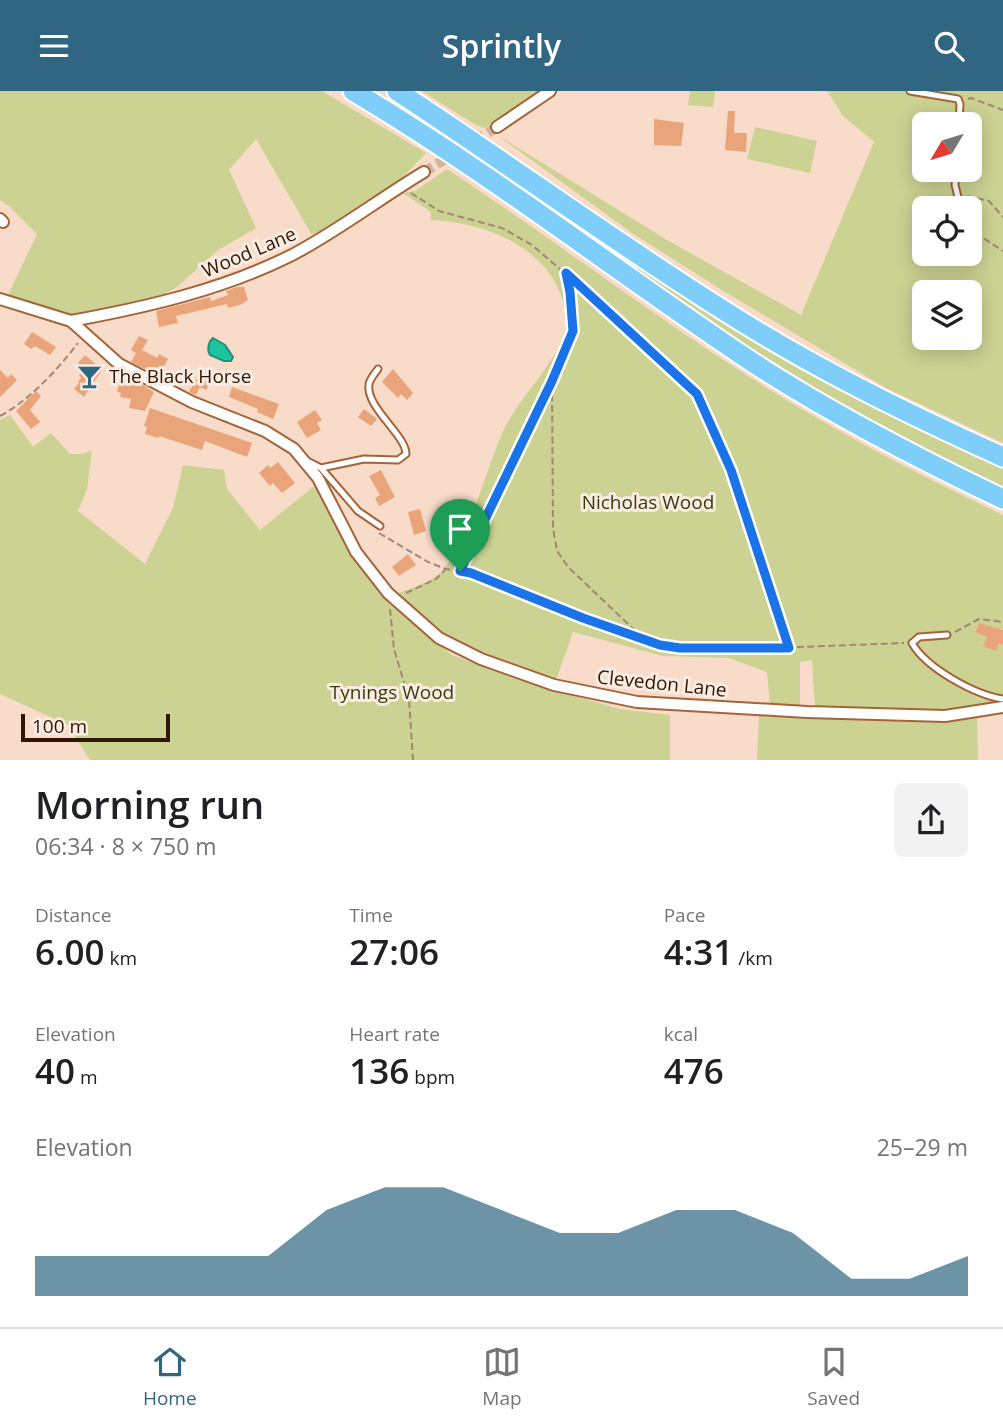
<!DOCTYPE html>
<meta charset="utf-8">
<style>
:root{--surface:#fff;--page:#f2f2f2;--text:#202124;--muted:#757577;--line:#e0e0e0;--accent:#306681}
body{margin:0;font-family:"Open Sans",sans-serif;background:var(--page);color:var(--text);height:100vh;display:flex;flex-direction:column;font-size:26px;white-space:nowrap}
*{box-sizing:border-box;margin:0}
p{font-size:23px;color:var(--muted)}
.icon{flex:none;width:38px;height:38px;fill:none;stroke:currentColor;stroke-width:2;stroke-linecap:round;stroke-linejoin:round}
.map{position:relative;height:669px;overflow:hidden}
.sheet{display:flex;flex-direction:column;background:var(--surface);flex:1}
.sheet>*{flex:none}
.needle{width:46px;rotate:232deg}
.fabs{position:absolute;left:912px;top:21px;display:grid;gap:14px}
.fabs a{display:grid;place-items:center;width:70px;height:70px;border-radius:10px;background:var(--surface);box-shadow:0 4px 18px #0003;font-size:35px}
.scale{position:absolute;left:21px;bottom:18px;width:149px;box-sizing:border-box;padding-left:7px;border:4px solid #2f1604;border-top:0;font-size:19px;line-height:24px;white-space:nowrap;color:#2f1604;-webkit-text-stroke:5px #faece3;paint-order:stroke}
.pin{position:absolute;display:grid;place-items:center;width:60px;height:60px;color:#fff;margin:-72px -30px;border-radius:50% 50% 50% 0;rotate:-45deg;box-shadow:0 0 7px #0007}
.pin .icon{rotate:45deg}
.round{display:grid;place-items:center;flex:none;width:74px;height:74px;border-radius:10px;background:var(--page)}
.summary{display:flex;align-items:center;justify-content:space-between;height:119px;padding:0 35px}
h1{font-size:38px;font-weight:600;line-height:52px}
.metrics{display:grid;grid-template-columns:repeat(3,1fr);gap:10px;height:119px;padding:7px 35px}
.metrics div{display:grid;align-content:center}
.metrics b{font-size:35px;font-weight:600}
.metrics small{font-size:19px;font-weight:400}
.metrics p{font-size:19px}
.chart{height:196px;padding:14px 35px}
.chart p{display:flex;justify-content:space-between}
.chart svg{width:100%;height:126px;margin-top:7px;fill:var(--accent);opacity:.7}
header{display:flex;justify-content:space-between;align-items:center;height:91px;padding:0 35px;background:var(--accent);color:#fff;font-size:32px;font-weight:600}
.menu{display:flex;justify-content:space-around;align-items:center;height:98px;border-top:2px solid var(--line);background:var(--surface);font-size:19px;color:var(--muted)}
.menu a{display:grid;justify-items:center;gap:4px}
.menu .on{color:var(--accent)}
.map>svg:first-child{display:block}
.green{fill:#cbd292;fill-rule:evenodd}
.water{fill:#1cc4a2;stroke:#229073;stroke-width:2}
.building{fill:#e9a579}
.lines{fill:none;stroke-linecap:round;stroke-linejoin:round}
.street-tunnel{stroke:#d0b4a2;stroke-width:10;stroke-dasharray:10 5;stroke-linecap:butt}
.lane-casing{stroke:#a3643a;stroke-width:9}
.street-casing{stroke:#a3643a;stroke-width:14}
.highway-casing{stroke:#fff;stroke-width:23}
.path{stroke:#a28775;stroke-width:2;stroke-dasharray:7 3.5;stroke-linecap:butt}
.lane{stroke:#fff;stroke-width:5}
.street{stroke:#fff;stroke-width:10}
.highway{stroke:#7ecef9;stroke-width:19}
.route-casing{stroke:#fff;stroke-width:14}
.route{stroke:#1a73e8;stroke-width:9}
.labels{text-anchor:middle;dominant-baseline:central;stroke-width:6;stroke-linejoin:round;paint-order:stroke}
.street-label{font-size:19px;fill:#2f1604;stroke:#faece3}
.poi-label{font-size:19px;fill:#2f1604;stroke:#faece3;text-anchor:start}
.park-label{font-size:19px;fill:#393c0d;stroke:#faece3}
</style>
<header><svg class="icon" aria-label="menu" viewBox="0 0 24 24"><path d="M4 6h16M4 12h16M4 18h16"/></svg>Sprintly<svg class="icon" aria-label="search" viewBox="0 0 24 24"><circle cx="10" cy="10" r="6"/><path d="M15 15l6 6"/></svg></header>
<div class="map">
<svg width="1003" height="669" viewBox="0 0 1003 669">
<rect width="100%" height="100%" fill="#f8dbc9"/>
<g class="green">
<path d="M0,0H322L426,62L403,86L335,132L312,144L256,48L229,79L256,137L218,159L177,196L164,203L92,221L79,223L67,222L8,204L37,143L10,116L0,109Z"/>
<path d="M422,0H540L485,37L474,33Z"/>
<path d="M690,0H715L713,16L688,14Z"/>
<path d="M827,0H1003V352L886,297L725,201L632,142L497,44L667,149L801,224L874,51L843,25ZM924,33H970V79H924ZM924,117H970V163H924ZM924,201H970V247H924Z"/>
<path d="M755,36L817,50L810,82L747,68Z"/>
<path d="M447,78C553,148 653,225 759,292C838,342 920,384 1003,424V537L1002,539L979,532L975,540L987,546L984,554H1003V606L961,591L918,557L917,550L941,547V542L914,544L910,547L909,555L914,562L960,598L979,607L1003,613L968,619L894,622L892,617L885,618L884,622L815,617L812,569L800,571V615L770,614L767,581L729,567L663,565L573,541L556,589C513,574 464,562 427,533C415,524 405,513 394,504C408,498 426,493 438,484C446,477 451,467 456,458C476,422 485,383 501,345C515,311 546,284 561,251C568,236 567,224 563,210C547,155 483,131 431,129V121L403,102L415,100Z"/>
<path d="M638,175C752,255 875,321 1003,378V397L927,361L792,285L634,178Z"/>
<path d="M10,324L33,356L51,342L70,363H82L92,359L87,398L78,420L145,473L173,417L183,374L224,379L227,398L260,439L318,392L354,466L372,490L389,512L452,564L519,589L620,618L670,624V669H90L68,634L0,603V329Z"/>
<path d="M759,625L908,630L977,625L978,669H757Z"/>
</g>
<path class="water" d="M213,247L225,254L233,266L231,270H224L210,264C207,259 208,251 213,247Z"/>
<g class="building">
<path d="M728,20H735L734,42H747L746,61L725,59Z"/>
<path d="M654,28L684,32L681,55L654,54Z"/>
<path d="M237,196H244L248,209L240,214L228,217L227,213L176,225L178,232L159,236L156,220L210,206L211,210L228,204L226,200Z"/>
<path d="M32,241L56,256L50,264L35,255L31,258L24,253Z"/>
<path d="M139,245L148,249L142,259L157,267L159,263L168,268L159,285L131,271L136,262L131,259Z"/>
<path d="M85,264L102,279L84,306L74,298L79,292L78,290L81,287L79,284L84,279L78,272Z"/>
<path d="M393,278L413,302L407,309L401,303L398,307L382,291Z"/>
<path d="M0,279L8,287L11,283L17,289L0,306Z"/>
<path d="M201,280L213,287L206,299L200,296L196,304L189,301Z"/>
<path d="M120,289L141,293L154,301L145,320L129,317L131,308L120,306L121,302L117,301Z"/>
<path d="M232,296L279,313L273,328L257,321L258,318L229,306Z"/>
<path d="M36,300L41,305L30,319L40,331L31,338L16,320Z"/>
<path d="M150,317L252,352L247,366L205,350L202,359L159,345V347L145,343L147,336L144,335Z"/>
<path d="M364,318L377,328L371,335L358,326Z"/>
<path d="M315,319L322,329L317,332L321,339L307,347L297,331Z"/>
<path d="M278,371L295,392L282,402L273,392L270,395L259,382L268,374L270,377Z"/>
<path d="M381,379L395,406L379,415L375,407L380,404L369,385Z"/>
<path d="M420,418L426,440L414,444L408,421Z"/>
<path d="M408,463L416,474L399,485L392,476Z"/>
<path d="M979,532L1003,539V554L999,553L996,560L983,555L987,546L975,541Z"/>
</g>
<g class="lines">
<path class="street-tunnel" d="M424,81L497,36"/>
<defs>
<g id="lane">
<path d="M910,0L958,8L960,13L959,33"/>
<path d="M956,79L955,94L958,106"/>
<path d="M307,370L321,377L358,420L380,435"/>
<path d="M321,377L364,368L398,369L406,363C406,344 365,316 369,293C370,288 375,282 378,278"/>
<path d="M947,544L919,546L912,552C926,577 975,604 1003,608"/>
</g>
<g id="street">
<path d="M497,36L550,0"/>
<path d="M0,128L3,131"/>
<path d="M0,208L71,230L119,273L192,311L265,340L294,358L318,387L356,461L388,502L439,547L481,568L554,594L637,611L807,621L945,625L1003,616"/>
<path d="M71,230C147,216 222,199 292,164C338,140 379,108 424,81"/>
</g>
<g id="highway">
<path d="M353,0C491,82 618,182 752,271C832,323 917,367 1003,408"/>
<path d="M397,0C509,73 617,153 731,224C818,279 910,324 1003,366"/>
</g>
</defs>
<use href="#lane" class="lane-casing"/>
<use href="#street" class="street-casing"/>
<use href="#highway" class="highway-casing"/>
<g class="path">
<path d="M968,8L971,7L1003,19"/>
<path d="M411,102L439,120L502,137L532,154L619,229L697,303L731,379L788,556"/>
<path d="M967,105L989,110L1003,126"/>
<path d="M970,132L983,147L1003,160"/>
<path d="M552,293L553,437L557,460L568,476L645,549"/>
<path d="M0,325C30,309 57,279 78,252"/>
<path d="M379,442L428,471L446,478L471,482L583,527L660,554L680,557L747,558L904,552"/>
<path d="M460,480L552,290L573,240L570,201L566,183"/>
<path d="M406,502L436,488L445,479"/>
<path d="M390,518L394,558L409,608L413,669"/>
<path d="M955,541L979,528L1003,531"/>
</g>
<use href="#lane" class="lane"/>
<use href="#street" class="street"/>
<use href="#highway" class="highway"/>
</g>
<g class="lines">
<defs>
<path id="route" d="M566,182L697,303L731,379L789,557H680L660,554L583,527L471,482L460,480L552,290L573,240L570,201Z"/>
</defs>
<use href="#route" class="route-casing"/>
<use href="#route" class="route"/>
</g>
<defs>
<symbol id="bar-bare" viewBox="-9 -9 18 18"><path d="M-6-5H6L.8 .8V4.5H3.5V6h-7V4.5H-.8V.8Z" fill="#306681" stroke="#faece3" stroke-width="2.5" paint-order="stroke"/></symbol>
</defs>
<g fill-rule="evenodd">
<use href="#bar-bare" x="72" y="268" width="35" height="35"/>
</g>
<g class="labels">
<g class="street-label">
<text transform="translate(249 161) rotate(-23)">Wood Lane</text>
<text transform="translate(662 592) rotate(6)">Clevedon Lane</text>
</g>
<g class="poi-label">
<text x="109" y="285">The Black Horse</text>
</g>
<g class="park-label">
<text x="648" y="411">Nicholas Wood</text>
<text x="392" y="601">Tynings Wood</text>
</g>
</g>
</svg>
<div class="fabs">
<a><svg class="needle" viewBox="-14 -14 28 28"><path d="M0-13l5 13h-10z" fill="#e53935"/><path d="M0 13l5-13h-10z" fill="#757577"/></svg></a>
<a><svg class="icon" aria-label="locate" viewBox="0 0 24 24"><circle cx="12" cy="12" r="6"/><path d="M12 2v4M12 18v4M2 12h4M18 12h4"/></svg></a>
<a><svg class="icon" aria-label="layers" viewBox="0 0 24 24"><path d="M12 4l9 5-9 5-9-5zM3 14l9 5 9-5"/></svg></a>
</div>
<div class="scale">100 m</div>
<div class="pin" style="left:460px;top:480px;background:#1e9e55"><svg class="icon" aria-label="arrive" viewBox="0 0 24 24"><path d="M6 21V4h12l-3 4 3 4H6"/></svg></div>
</div>
<section class="sheet">
<div class="summary"><div><h1>Morning run</h1><p>06:34 · 8 × 750 m</p></div><a class="round"><svg class="icon" aria-label="share" viewBox="0 0 24 24"><path d="M12 15V3M7 8l5-5 5 5M5 13v7h14v-7"/></svg></a></div>
<div class="metrics">
<div><p>Distance</p><b>6.00<small> km</small></b></div>
<div><p>Time</p><b>27:06</b></div>
<div><p>Pace</p><b>4:31<small> /km</small></b></div>
</div>
<div class="metrics">
<div><p>Elevation</p><b>40<small> m</small></b></div>
<div><p>Heart rate</p><b>136<small> bpm</small></b></div>
<div><p>kcal</p><b>476</b></div>
</div>
<div class="chart"><p><span>Elevation</span>25–29 m</p>
<svg viewBox="0 0 160 44" preserveAspectRatio="none"><path d="M0 44V30L10 30L20 30L30 30L40 30L50 14L60 6L70 6L80 14L90 22L100 22L110 14L120 14L130 22L140 38L150 38L160 30V44z"/></svg>
</div>
</section>
<nav class="menu">
<a class="on"><svg class="icon" aria-label="home" viewBox="0 0 24 24"><path d="M3 11l9-7 9 7M6 9v11h12V9"/></svg>Home</a>
<a><svg class="icon" aria-label="map" viewBox="0 0 24 24"><path d="M3 6l6-2 6 2 6-2v14l-6 2-6-2-6 2zM9 4v14M15 6v14"/></svg>Map</a>
<a><svg class="icon" aria-label="saved" viewBox="0 0 24 24"><path d="M7 4h10v16l-5-4-5 4z"/></svg>Saved</a>
</nav>
